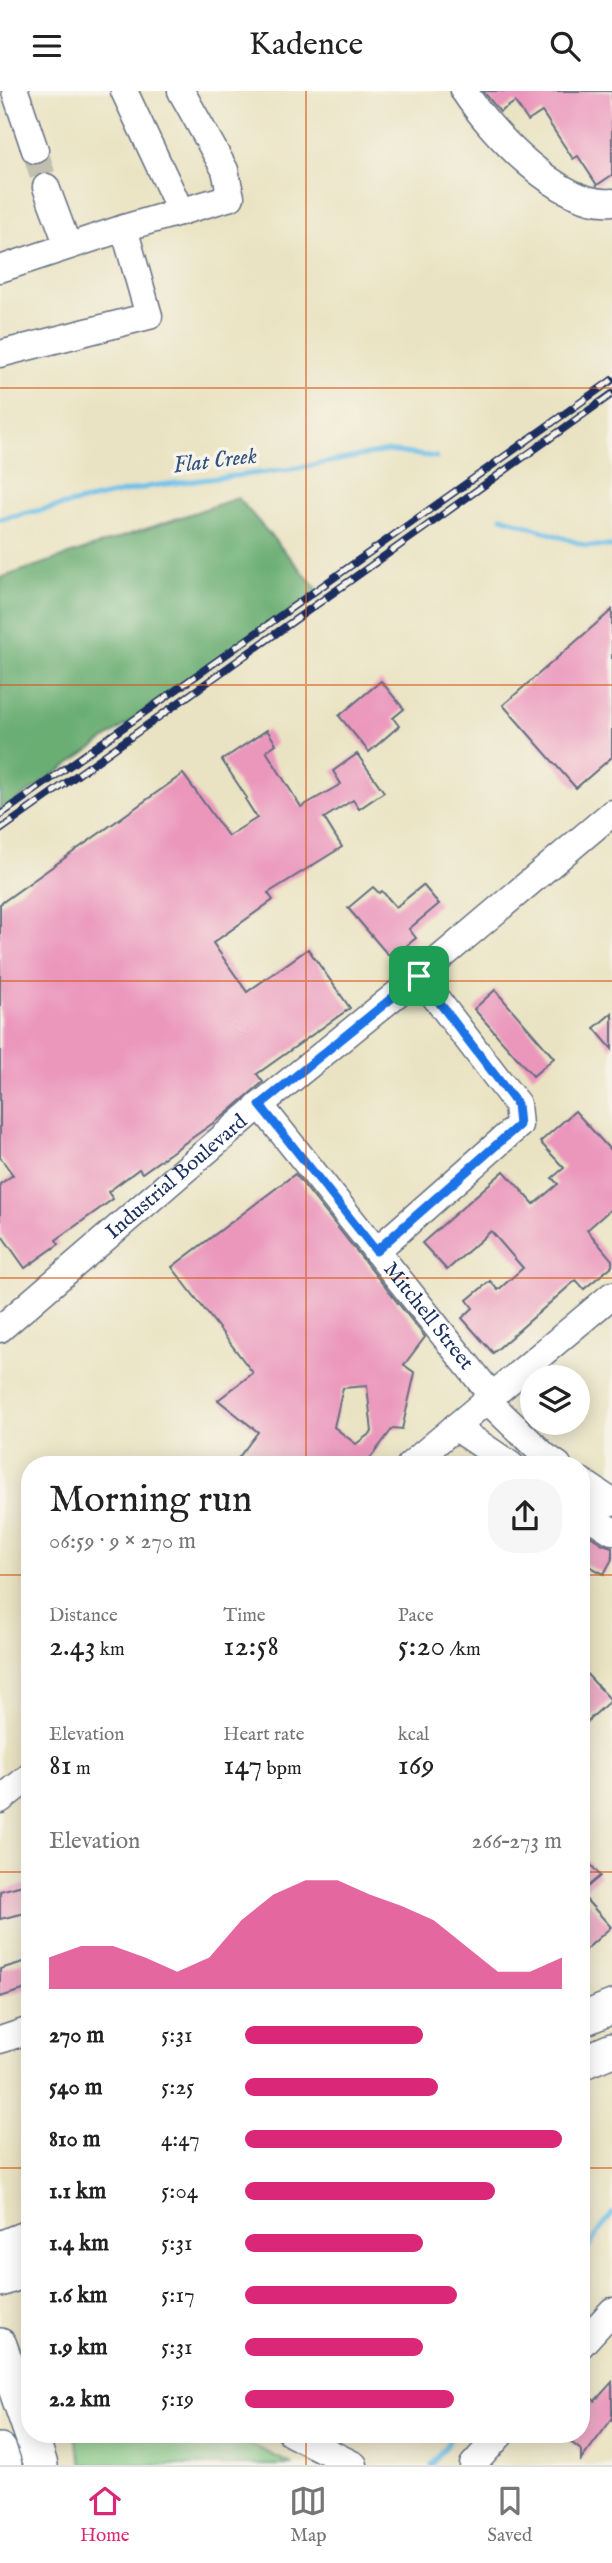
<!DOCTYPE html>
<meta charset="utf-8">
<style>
:root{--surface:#fff;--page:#f6f6f6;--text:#222;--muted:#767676;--line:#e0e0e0;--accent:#db2777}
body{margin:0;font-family:"IM FELL English",serif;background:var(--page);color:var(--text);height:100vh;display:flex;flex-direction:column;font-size:26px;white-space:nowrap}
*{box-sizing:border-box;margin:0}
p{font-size:23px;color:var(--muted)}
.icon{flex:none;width:38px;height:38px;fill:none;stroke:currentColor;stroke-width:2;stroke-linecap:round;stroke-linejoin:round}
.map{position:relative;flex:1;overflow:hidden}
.side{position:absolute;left:21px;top:1365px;width:569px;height:987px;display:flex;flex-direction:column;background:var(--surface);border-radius:28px;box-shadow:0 4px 18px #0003}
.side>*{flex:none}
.tools{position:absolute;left:520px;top:1274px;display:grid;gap:14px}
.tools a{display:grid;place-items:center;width:70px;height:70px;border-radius:50%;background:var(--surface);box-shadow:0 4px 18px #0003;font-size:35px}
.pin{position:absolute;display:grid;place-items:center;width:60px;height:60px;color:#fff;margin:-30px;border-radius:14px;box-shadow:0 4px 10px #0006}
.round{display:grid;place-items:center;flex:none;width:74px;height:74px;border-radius:28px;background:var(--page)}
.head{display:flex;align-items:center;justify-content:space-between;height:119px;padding:0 28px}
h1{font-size:38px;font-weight:600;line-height:52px}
.figures{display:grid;grid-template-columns:repeat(3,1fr);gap:10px;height:119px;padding:7px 28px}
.figures div{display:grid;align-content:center}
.figures b{font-size:30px;font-weight:600}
.figures small{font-size:19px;font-weight:400}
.figures p{font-size:19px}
.chart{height:196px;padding:14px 28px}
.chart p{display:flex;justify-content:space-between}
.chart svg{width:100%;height:126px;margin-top:7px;fill:var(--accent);opacity:.7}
ul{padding:0 28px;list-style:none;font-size:23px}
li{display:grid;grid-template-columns:112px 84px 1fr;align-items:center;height:52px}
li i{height:18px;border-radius:9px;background:var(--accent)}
header{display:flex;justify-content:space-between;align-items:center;height:91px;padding:0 28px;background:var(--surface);font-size:32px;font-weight:600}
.menu{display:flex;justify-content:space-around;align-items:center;height:98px;border-top:2px solid var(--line);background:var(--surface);font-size:19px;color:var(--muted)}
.menu a{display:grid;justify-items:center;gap:4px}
.menu .on{color:var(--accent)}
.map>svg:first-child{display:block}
.green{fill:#84ca86;stroke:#507c72;stroke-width:2}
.forest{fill:#6bae73;stroke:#436e68;stroke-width:2}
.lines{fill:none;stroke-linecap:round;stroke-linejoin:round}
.stream{stroke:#6ec0e9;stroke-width:5}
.building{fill:#eb97bc;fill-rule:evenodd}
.minor-tunnel{stroke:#c1bfaf;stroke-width:26;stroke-dasharray:26 13;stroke-linecap:butt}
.minor-casing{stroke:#636e81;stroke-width:29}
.major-casing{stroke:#636e81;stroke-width:36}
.minor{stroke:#fff;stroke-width:26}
.major{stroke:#fff;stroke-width:33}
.rail-casing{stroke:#1b2f5e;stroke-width:8}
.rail{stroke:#f7f3e8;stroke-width:5;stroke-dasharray:16;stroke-linecap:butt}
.route-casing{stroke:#fff;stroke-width:14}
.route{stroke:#1a73e8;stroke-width:9}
.grid{fill:none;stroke:#d45514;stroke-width:2;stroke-opacity:0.55}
.labels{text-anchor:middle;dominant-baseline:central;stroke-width:7;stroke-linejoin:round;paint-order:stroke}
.street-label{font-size:21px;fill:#1b2f5e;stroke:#f7f3e8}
.water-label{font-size:23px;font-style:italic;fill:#305381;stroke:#f7f3e8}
</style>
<header><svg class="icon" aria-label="menu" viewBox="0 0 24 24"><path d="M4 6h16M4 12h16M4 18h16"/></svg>Kadence<svg class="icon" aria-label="search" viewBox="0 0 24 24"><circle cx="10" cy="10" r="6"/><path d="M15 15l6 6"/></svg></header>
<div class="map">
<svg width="612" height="2374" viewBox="0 0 612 2374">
<rect width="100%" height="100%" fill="#f7f3e8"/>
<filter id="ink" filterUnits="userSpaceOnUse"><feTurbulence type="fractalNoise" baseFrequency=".0143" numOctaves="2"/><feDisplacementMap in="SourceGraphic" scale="14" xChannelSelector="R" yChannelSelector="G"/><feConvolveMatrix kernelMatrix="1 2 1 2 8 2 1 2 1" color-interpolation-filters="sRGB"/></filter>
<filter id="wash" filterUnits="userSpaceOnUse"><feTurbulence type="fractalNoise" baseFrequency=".00686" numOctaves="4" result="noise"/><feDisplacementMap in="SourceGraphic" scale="28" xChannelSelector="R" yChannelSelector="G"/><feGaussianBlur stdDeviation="1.57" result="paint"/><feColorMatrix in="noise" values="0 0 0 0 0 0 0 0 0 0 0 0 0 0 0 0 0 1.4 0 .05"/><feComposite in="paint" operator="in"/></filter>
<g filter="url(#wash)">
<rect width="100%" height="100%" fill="#eae3c3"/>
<path class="green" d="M74,2343H230L293,2374H83Z"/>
<path class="forest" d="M238,407L319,500L0,721V487Z"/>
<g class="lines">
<g class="stream">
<path d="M502,426L587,455H612"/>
<path d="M0,428L152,395L292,378L387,360L436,366"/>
<path d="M581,2166L612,2123"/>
<path d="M432,2374L454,2343"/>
</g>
</g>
<g id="blocks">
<g class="building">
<path d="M483,0H612V84L597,94L578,65L573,68L542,21L528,30L515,11L500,21Z"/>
<path d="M612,519V666L576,697L503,614Z"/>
<path d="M381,590L404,618L393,627L399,635L369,661L339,625Z"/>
<path d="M267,639L276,653L266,660L301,716L341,693L333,680L357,663L384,701L359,718L353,709L324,727L342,756L268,802L273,809L213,852L247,901L308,858L350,917L257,983L263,991L226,1023L142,1082L139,1078L108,1101L113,1108L56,1149L59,1153L25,1177L0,1142V1093L13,1084L0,1066V813L183,683L228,745L257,727L245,708L247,707L222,669Z"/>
<path d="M423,794L439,813L409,838L416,847L395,864L392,861L388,864L348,817L373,796L379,802L382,800L396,816Z"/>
<path d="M495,899L554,967L533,985L474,918Z"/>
<path d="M612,922V958L594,937Z"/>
<path d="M575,1020L612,1061V1117L587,1139L612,1169V1175L584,1198L576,1189L493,1262L462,1227L473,1217L467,1209L490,1190L498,1199L523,1177L491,1140L447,1179L422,1152L504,1080L534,1113L558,1093L552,1087L564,1077L540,1051Z"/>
<path d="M295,1083L425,1246L404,1274L415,1282L402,1338L393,1337L365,1374H233L258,1341L218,1309L253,1282L172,1176ZM367,1295L372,1341L356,1353L334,1336L343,1297Z"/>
<path d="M581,1439L603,1453L612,1456V1468L604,1483L581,1471Z"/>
<path d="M581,1577L611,1609L581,1636Z"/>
<path d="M581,1761L600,1785L581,1801Z"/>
<path d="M30,1792V1821L0,1828V1800Z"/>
<path d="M581,1803L611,1836L581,1863Z"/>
<path d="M30,1869V1897L0,1906V1878Z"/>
<path d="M612,2291V2328L581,2369V2359L560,2343H581V2322L592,2308L595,2310Z"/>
</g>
</g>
</g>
<g filter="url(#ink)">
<use href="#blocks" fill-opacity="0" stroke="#636e81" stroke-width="2"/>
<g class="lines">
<path class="minor-tunnel" d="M35,59L46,96"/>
<defs>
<g id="minor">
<path d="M15,0L35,59"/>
<path d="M124,0L181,121"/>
<path d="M464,0C490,40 560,116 612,111"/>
<path d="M46,96L68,155"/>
<path d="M0,178L124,137"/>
<path d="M0,263L149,225L124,137L231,106L225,79L181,0"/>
<path id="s1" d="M260,1014L492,1305"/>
<path d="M376,1160L519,1034L517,1013L419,885"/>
<path id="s2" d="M0,1238L260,1014L419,885L612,722"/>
<path d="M487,1309L545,1365L558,1374"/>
<path d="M455,1336L511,1374"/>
<path d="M410,1374L612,1204"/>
<path d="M581,1390L612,1411"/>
<path d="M581,1420L612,1440"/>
<path d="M0,1709L30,1685"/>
<path d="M0,1949L30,1939"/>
<path d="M581,2254L612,2220"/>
<path d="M292,2343L354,2374"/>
<path d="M473,2374L501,2343"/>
</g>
<g id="major">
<path d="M581,1929L612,1916"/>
<path d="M581,1972L612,1959"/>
<path d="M0,2157L30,2145"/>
<path d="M0,2189L30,2178"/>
<path d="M0,2254L30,2340"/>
<path d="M31,2343L41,2374"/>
<path d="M0,2359L5,2374"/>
</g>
</defs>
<use href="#minor" class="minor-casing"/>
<use href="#major" class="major-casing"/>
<use href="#minor" class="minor"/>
<use href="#major" class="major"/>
<defs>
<g id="rail">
<path d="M0,724L612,289"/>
<path d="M0,739L612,303"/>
</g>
</defs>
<use href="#rail" class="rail-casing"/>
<use href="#rail" class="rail"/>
</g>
</g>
<g class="lines" filter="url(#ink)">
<defs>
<path id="route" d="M419,885L517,1013L519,1034L376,1160L260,1014Z"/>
</defs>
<use href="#route" class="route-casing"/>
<use href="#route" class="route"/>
</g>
<path class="grid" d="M306,0V1374M0,297H612M0,594H612M0,890H612M0,1187H612M0,1484H30M581,1484H612M0,1781H30M581,1781H612M0,2077H30M581,2077H612M306,2343V2374"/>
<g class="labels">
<g class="street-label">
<text stroke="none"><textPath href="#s2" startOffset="233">Industrial Boulevard</textPath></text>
<text stroke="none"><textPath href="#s1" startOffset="270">Mitchell Street</textPath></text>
</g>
<g class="water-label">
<text transform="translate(215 370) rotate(-7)">Flat Creek</text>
</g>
</g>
</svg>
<div class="tools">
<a><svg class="icon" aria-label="layers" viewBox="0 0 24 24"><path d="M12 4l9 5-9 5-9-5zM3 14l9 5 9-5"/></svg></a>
</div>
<div class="pin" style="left:419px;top:885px;background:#1e9e55"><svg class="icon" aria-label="arrive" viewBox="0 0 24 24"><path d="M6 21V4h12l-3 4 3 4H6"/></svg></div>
<section class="side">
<div class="head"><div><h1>Morning run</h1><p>06:59 · 9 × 270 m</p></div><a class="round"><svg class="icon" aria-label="share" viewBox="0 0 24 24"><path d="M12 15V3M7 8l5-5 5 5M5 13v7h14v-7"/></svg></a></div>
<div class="figures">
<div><p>Distance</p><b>2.43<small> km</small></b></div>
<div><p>Time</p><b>12:58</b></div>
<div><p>Pace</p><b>5:20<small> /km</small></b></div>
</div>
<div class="figures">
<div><p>Elevation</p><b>81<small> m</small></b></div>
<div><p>Heart rate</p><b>147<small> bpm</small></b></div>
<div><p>kcal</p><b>169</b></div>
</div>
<div class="chart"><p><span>Elevation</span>266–273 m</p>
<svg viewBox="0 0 160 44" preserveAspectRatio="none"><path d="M0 44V33L10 29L20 29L30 33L40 38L50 33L60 20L70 11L80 6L90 6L100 11L110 15L120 20L130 29L140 38L150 38L160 33V44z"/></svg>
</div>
<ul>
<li><b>270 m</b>5:31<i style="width:56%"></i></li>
<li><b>540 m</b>5:25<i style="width:61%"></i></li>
<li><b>810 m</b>4:47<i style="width:100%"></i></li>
<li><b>1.1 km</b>5:04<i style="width:79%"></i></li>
<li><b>1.4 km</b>5:31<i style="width:56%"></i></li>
<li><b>1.6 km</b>5:17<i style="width:67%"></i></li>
<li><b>1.9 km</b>5:31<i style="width:56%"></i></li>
<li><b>2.2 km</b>5:19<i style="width:66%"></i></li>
</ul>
</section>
</div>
<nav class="menu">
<a class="on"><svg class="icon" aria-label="home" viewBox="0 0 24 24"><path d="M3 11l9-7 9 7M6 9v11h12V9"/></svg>Home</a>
<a><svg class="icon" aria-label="map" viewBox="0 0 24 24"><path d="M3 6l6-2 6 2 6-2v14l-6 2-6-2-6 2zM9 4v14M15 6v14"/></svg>Map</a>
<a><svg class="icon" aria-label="saved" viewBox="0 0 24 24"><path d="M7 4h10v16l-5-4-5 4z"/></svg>Saved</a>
</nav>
